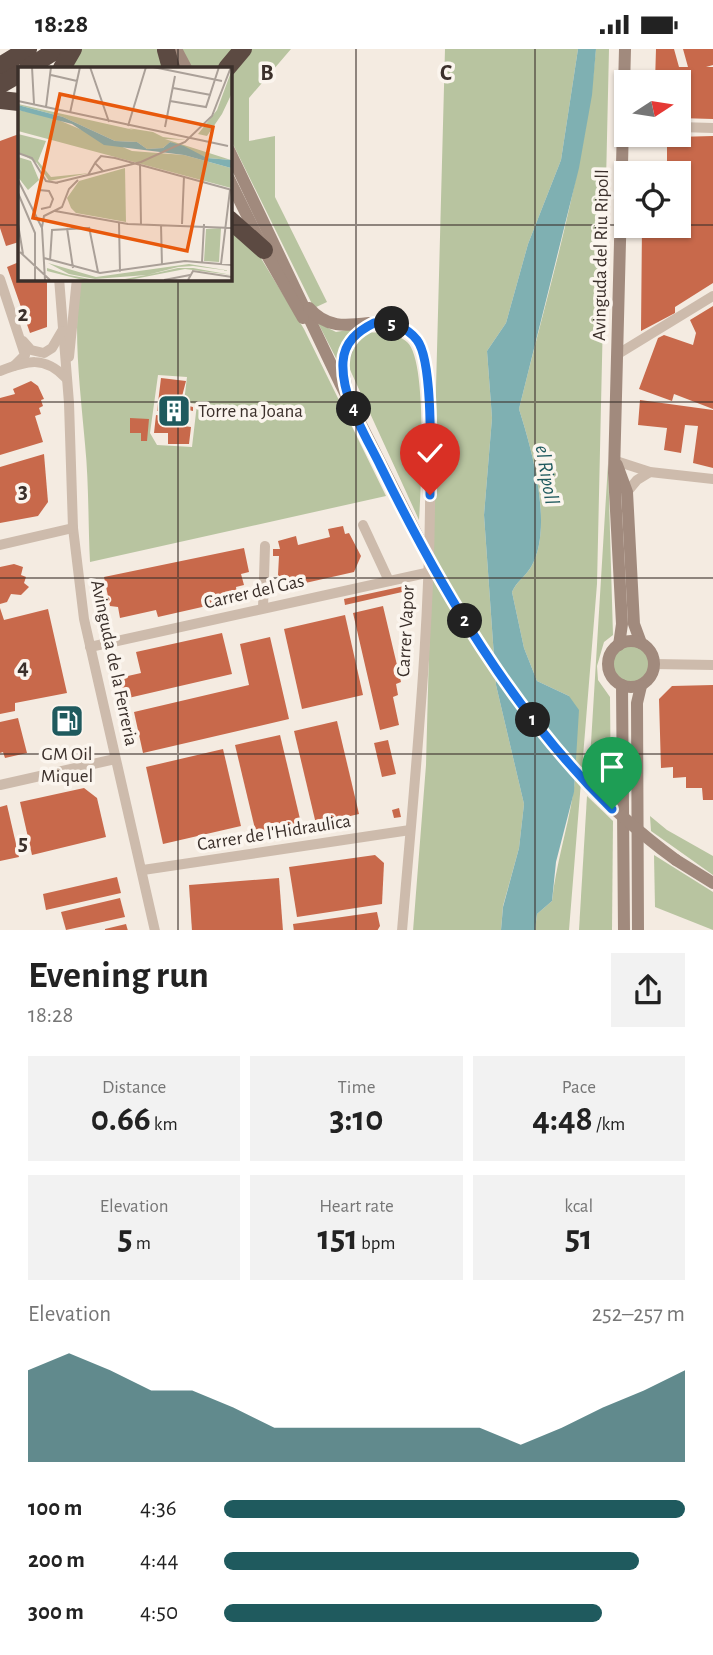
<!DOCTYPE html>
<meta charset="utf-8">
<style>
:root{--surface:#fff;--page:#f2f2f2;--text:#222;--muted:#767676;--accent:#1f5a5e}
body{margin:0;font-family:"Alegreya Sans",sans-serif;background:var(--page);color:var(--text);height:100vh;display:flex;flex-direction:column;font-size:26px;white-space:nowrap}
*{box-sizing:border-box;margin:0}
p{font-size:23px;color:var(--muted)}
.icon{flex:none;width:38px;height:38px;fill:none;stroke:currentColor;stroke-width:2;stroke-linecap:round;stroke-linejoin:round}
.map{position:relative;height:881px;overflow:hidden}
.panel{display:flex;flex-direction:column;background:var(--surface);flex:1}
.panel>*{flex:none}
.needle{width:46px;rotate:78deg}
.tools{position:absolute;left:614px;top:21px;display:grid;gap:14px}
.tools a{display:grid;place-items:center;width:77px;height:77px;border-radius:0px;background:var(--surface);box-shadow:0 2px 5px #0004;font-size:35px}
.pin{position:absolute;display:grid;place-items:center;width:60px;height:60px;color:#fff;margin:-72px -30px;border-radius:50% 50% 50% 0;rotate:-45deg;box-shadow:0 0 7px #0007}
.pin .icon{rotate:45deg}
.km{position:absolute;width:35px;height:35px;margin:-18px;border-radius:50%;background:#222;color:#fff;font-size:19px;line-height:35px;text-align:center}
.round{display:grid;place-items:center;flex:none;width:74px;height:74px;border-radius:0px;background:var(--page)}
.head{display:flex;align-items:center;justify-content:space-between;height:119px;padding:0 28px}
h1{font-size:38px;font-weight:600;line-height:52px}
.metrics{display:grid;grid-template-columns:repeat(3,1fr);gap:10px;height:119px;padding:7px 28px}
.metrics div{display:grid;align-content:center;border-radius:0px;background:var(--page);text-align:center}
.metrics b{font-size:35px;font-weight:600}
.metrics small{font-size:19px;font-weight:400}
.metrics p{font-size:19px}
.chart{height:196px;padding:14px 28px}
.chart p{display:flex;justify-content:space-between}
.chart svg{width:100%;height:126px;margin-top:7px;fill:var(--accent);opacity:.7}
ul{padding:0 28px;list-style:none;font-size:23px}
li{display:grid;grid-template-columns:112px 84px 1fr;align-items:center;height:52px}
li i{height:18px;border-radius:9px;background:var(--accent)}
.status{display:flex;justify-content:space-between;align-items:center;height:49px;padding:0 35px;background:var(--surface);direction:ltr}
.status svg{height:19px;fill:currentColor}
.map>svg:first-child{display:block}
.green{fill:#b8c4a0;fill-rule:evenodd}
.water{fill:#7fb0b2}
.building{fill:#c8694b}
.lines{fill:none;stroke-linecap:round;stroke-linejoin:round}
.street{stroke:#cdbbac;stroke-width:10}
.secondary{stroke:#a18a7d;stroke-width:12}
.highway{stroke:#5c4a42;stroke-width:18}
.secondary-bridge{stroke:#a18a7d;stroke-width:12}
.route-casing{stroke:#fff;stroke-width:14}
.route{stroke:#1a73e8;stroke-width:9}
.grid{fill:none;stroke:#3b302b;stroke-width:2;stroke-opacity:0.55}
.labels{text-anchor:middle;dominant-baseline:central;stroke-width:7;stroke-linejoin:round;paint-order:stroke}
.street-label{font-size:19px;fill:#3b302b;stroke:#fbf5ee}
.poi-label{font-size:19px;fill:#3b302b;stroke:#fbf5ee;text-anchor:start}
.water-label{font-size:21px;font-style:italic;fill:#1f5a5e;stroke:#fbf5ee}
.inset-road{fill:none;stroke:#aaa098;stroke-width:2}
.view{fill:#e8590c;fill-opacity:0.15;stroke:#e8590c;stroke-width:3.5}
.inset-edge{fill:none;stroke:#3b302b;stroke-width:3.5}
.grid-label{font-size:23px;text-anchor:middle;font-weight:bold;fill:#3b302b;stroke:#fbf5ee;stroke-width:7;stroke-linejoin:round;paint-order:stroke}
</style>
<div class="status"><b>18:28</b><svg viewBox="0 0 49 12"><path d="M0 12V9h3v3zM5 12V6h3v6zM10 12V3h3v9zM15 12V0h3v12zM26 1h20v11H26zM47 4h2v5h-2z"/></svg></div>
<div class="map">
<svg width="713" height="882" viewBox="0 0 713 882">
<rect width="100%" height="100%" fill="#f4ebe1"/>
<g class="green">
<path d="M80,0H159L166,19H67Z"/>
<path d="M180,0H238L222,19H190Z"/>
<path d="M248,0H291L249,49V92L275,87V148L327,253L314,259L229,87V21Z"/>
<path d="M445,0H578L561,111L528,195L506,274L487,302L492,369L484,466L496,636L524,755L519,799L503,857L501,881L413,882L426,716Z"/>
<path d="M596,0H609L597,535L569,881H535L537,865L552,852C556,815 567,782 573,745C579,714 572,678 569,647L537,632L524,599L512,543C516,533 526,527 531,518C554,479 532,401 519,360C548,241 585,122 596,0Z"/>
<path d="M229,175L259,206L304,280L386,447L90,513C88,474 89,434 85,395C80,338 73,286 80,229H229ZM158,326L187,328L184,353L197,355L192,398L157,396L150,384Z"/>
<path d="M318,274L336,283L353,280L343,296L339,315Z"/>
<path d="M365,283C379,284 396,283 407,293C428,311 421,440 419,471L346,312Z"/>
<path d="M608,415L613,586L604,593L597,617L598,631L610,648L611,749L589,727Z"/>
<circle cx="631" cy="615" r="18"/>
<path d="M587,747L613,772L612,881H579Z"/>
<path d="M650,767L667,781L713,807V826L651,782Z"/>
<path d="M654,806L713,843V881L655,858Z"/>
</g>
<path class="water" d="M578,0H596L592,46L579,119L519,360C532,401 554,479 531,518C525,528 516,533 512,543L524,599L537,632L569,647L579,661L574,743L556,813L552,852L537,865L535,881H501L503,858L519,799L524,755L496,636L484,466L492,369L487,302L506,274L528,195L561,111Z"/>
<g class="building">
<path d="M656,0H674L679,18H688L683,0H713V16L706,18H713V70L679,69V33H655Z"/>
<path d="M19,85V193L6,197L0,179V92Z"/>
<path d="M713,87V234L675,258V264L641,282L642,177H679V124H667V96H676V88Z"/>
<path d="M19,213V229H47V278L30,284L7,218Z"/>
<path d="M713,257V360L674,345L672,352L639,340L658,289L664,286L693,296L696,284L690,271Z"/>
<path d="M161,329L186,332L180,355L193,358V362L179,359L176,376L191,378L189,395H168V384H154L156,366L172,368L173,362H157Z"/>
<path d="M31,332L38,337L44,350L41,351L43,357L39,359L41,365L35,367L43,393L0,406V349L15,345L13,340Z"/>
<path d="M640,351L713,361V419L693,414L698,377L685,376L681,404L664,401L667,379L638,376Z"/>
<path d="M130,369L149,370L147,392H141V384H130Z"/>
<path d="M44,405L48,453L38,467L0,474V418Z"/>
<path d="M343,477L345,485L349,484L361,507L354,523L292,537L278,526L279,507H273V500H280L278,492L296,487L298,496L330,488L328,480Z"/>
<path d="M244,499L249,523L241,525L244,536L236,538L237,545L233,551L158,568L156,561L120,569L118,558L110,557L104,528Z"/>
<path d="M14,515L23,518L21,526L26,528L24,534L29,538L21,546L11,545L7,553L0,555V518Z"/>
<path d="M409,536L411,541L345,556L344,550Z"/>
<path d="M383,557L401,633L396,635L398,646L393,648L399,676L380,681L353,564Z"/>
<path d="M0,559L4,571L48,560L67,644L15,654V662L0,665Z"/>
<path d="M345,566L363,646L302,660L284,580Z"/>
<path d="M222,584L232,625L124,650L119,629L141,624L136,603Z"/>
<path d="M270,588L289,670L143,704L134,663L249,636L240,595Z"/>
<path d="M713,636V751H703L702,739H686V728L673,729V718L661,719L659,650L672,637Z"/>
<path d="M71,663L75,678L64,681L60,666Z"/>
<path d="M129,663L131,671L123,673L121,666Z"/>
<path d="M18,669L27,704L5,709L3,703L0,704V673Z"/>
<path d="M337,672L359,765L316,775L294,682Z"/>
<path d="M280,686L301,774L256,784L235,696Z"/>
<path d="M388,691L396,725L382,728L374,694Z"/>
<path d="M223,700L241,777L163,795L146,718Z"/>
<path d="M84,739L97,749L106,788L32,806L20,753Z"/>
<path d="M7,756L19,808L0,812V758Z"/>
<path d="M399,759L401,768L394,769L392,761Z"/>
<path d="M375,806L384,814L382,855L297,868L289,818Z"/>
<path d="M117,828L121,844L46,861L43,845Z"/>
<path d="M279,829L283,882H192L189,836Z"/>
<path d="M120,849L125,868L66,881L61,863Z"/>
<path d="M377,863L380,877L377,882H294L293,875Z"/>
<path d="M126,875L128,882H105V880Z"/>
</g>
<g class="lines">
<g class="street">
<path d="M679,78L713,79"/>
<path d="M59,229L69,354L73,479L84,570L155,882"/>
<path d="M0,230L25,306L14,317"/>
<path d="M374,274C393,272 415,281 422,300C434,332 429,376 430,410C432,567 415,725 402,882"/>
<path d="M23,292L31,301L44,304L52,299L62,282"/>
<path d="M618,305L713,247"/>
<path d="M69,308L77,229"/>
<path d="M0,322C27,312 44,306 66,329"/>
<path d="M616,412L650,423L713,430"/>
<path d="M627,443L637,431L650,423"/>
<path d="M363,476L389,532"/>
<path d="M0,496L73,479"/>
<path d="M263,559L265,497"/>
<path d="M90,598L426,524"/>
<path d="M654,615L713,616"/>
<path d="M0,736L115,710"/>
<path d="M143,821L410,781"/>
</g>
<g class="secondary">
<path d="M176,0L186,19"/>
<path d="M229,101L340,334L419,490"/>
<path d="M229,130L264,201L303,269"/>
<path d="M309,259C326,279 345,277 369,274"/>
<path d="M346,336C339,307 347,288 374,274"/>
<path d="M617,416L627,443L634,575L641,594"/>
<circle cx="631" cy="615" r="23"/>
<path d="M619,596L622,575L614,424L625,0"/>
<path d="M622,636L624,882"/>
<path d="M676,811L713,834"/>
<path d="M638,882L637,654L641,637"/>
</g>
<g class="highway">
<path d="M166,1L171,19"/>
<path d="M0,17L28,0"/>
<path d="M28,19L58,0"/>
<path d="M62,19L73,0"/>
<path d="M227,19L243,0"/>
<path d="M0,36L19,25"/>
<path d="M0,51L19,53"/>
<path d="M229,170L264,201"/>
</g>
<path class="secondary-bridge" d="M419,490C484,613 562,728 676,811"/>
</g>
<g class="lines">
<defs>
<path id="route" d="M430,446C430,415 434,313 417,291C407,278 390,272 374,274C358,282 344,293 343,313C341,349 366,387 381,418C442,542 513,663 612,760"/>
</defs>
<use href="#route" class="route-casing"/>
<use href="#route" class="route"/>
</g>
<path class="grid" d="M178,0V19M356,0V882M535,0V882M0,176H19M229,176H626M679,176H713M178,229V882M0,353H713M0,529H713M0,705H713"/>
<defs>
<symbol id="building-square" viewBox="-11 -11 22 22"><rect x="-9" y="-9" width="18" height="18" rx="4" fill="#1f5a5e" stroke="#fbf5ee"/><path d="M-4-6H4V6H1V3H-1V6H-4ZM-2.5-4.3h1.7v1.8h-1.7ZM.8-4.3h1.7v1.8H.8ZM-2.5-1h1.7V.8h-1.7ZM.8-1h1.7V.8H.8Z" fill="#fff"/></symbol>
<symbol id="fuel-square" viewBox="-11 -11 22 22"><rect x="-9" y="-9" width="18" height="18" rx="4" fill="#1f5a5e" stroke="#fbf5ee"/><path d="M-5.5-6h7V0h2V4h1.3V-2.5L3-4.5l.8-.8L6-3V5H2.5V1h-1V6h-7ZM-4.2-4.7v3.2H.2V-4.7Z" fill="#fff"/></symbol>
</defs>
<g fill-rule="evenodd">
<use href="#building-square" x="155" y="343" width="38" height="38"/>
<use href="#fuel-square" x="48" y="653" width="38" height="38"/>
</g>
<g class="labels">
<g class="street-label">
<text transform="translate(601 206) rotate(-89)">Avinguda del Riu Ripoll</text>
<text transform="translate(254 543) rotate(-13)">Carrer del Gas</text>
<text transform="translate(406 582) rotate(-87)">Carrer Vapor</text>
<text transform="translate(114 614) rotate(78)">Avinguda de la Ferreria</text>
<text transform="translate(274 784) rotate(-9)">Carrer de l'Hidraulica</text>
</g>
<g class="poi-label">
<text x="198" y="362">Torre na Joana</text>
<text x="67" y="705" text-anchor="middle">GM Oil<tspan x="67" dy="22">Miquel</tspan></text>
</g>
<g class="water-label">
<text transform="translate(547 426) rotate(80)">el Ripoll</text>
</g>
</g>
<g transform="translate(18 18)">
<rect width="214" height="214" fill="#f4ebe1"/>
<path d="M213,5V28L204,47L189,69L180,67L199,43ZM0,38V37L116,63L110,61L135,65L145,70L168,73L147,72L213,93L189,91L152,75L145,81L129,82L119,75L97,74L45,50ZM0,43L31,49L114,84L166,88L213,101V121L0,64ZM0,67L28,74L20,94L33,110L72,106L31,114L19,96L0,85ZM0,90L13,94L21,113L10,123L0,110ZM107,101L108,155L58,146L53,141L49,131L61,114ZM203,161L201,195L186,194L188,162ZM30,196L78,210L171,197L213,204L175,199L160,200L129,208L160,201H175L214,208L167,202L111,213H65L29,204V201L51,208L77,213L107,212L128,208L77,212L51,207Z" fill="#b8c4a0"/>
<path d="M0,38L45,50L97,74L119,75L129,82L145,81L152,75L166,79L189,91L213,93V101L166,88L86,78L54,57L0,43Z" fill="#7fb0b2"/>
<path class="inset-road" d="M14,0L16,37M72,0L91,55M135,0L204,14M33,8L59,14M155,21L193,28M0,34L210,79M152,34L188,40L201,0M28,40L33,0M52,46L62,0M110,59L128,0M147,60L157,9M0,86L14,91L28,114L40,116M77,96L83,89L97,91L214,123M122,97L123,158M70,108L77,96L85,104M0,113L24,161L27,213M37,116L123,95L167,75L194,49L213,0M21,123L31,124L35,132L32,140L23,142M0,126L17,166V213M37,144L110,157L214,161M101,156L102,205M0,157L5,187M164,157L166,109M143,158L144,198M24,160L26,149L44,140L51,122L60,113M71,160L80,205M49,161L55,201M2,185L32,213M26,191L82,206L167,194L214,198M32,194L34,163L71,161M184,195L186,157M203,197L212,123M146,213L172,208M170,213L175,204L214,210"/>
<path class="view" d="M42,27L195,60L169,184L15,151Z"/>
<rect width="214" height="214" class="inset-edge"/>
</g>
<g class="grid-label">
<text x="267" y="31">B</text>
<text x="446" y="31">C</text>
<text x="23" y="272">2</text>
<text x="23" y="449">3</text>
<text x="23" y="625">4</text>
<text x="23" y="801">5</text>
</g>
</svg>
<div class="tools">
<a><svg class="needle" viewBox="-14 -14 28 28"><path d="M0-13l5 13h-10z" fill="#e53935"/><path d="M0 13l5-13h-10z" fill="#767676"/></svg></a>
<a><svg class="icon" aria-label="locate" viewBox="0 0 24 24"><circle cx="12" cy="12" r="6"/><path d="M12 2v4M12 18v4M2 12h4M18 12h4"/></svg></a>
</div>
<div class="pin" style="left:612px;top:760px;background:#1e9e55"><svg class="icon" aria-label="arrive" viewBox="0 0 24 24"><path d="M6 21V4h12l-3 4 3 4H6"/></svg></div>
<div class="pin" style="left:430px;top:446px;background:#d93025"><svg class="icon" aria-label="check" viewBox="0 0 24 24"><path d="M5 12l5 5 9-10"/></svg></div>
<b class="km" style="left:533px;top:671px">1</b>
<b class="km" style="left:465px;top:572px">2</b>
<b class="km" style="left:354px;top:360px">4</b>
<b class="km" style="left:392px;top:275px">5</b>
</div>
<section class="panel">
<div class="head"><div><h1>Evening run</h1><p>18:28</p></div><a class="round"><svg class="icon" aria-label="share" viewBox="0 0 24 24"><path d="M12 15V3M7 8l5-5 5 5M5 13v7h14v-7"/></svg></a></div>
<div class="metrics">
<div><p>Distance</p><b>0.66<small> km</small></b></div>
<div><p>Time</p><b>3:10</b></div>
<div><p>Pace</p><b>4:48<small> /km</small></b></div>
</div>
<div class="metrics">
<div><p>Elevation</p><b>5<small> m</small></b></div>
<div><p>Heart rate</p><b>151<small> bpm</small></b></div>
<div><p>kcal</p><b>51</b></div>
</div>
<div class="chart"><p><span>Elevation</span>252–257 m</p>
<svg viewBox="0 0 160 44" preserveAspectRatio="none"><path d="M0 44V12L10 6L20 12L30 19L40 19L50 25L60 32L70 32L80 32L90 32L100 32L110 32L120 38L130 32L140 25L150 19L160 12V44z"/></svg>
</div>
<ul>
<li><b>100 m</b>4:36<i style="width:100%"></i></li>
<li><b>200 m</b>4:44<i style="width:90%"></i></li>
<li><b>300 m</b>4:50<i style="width:82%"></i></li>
</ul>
</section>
